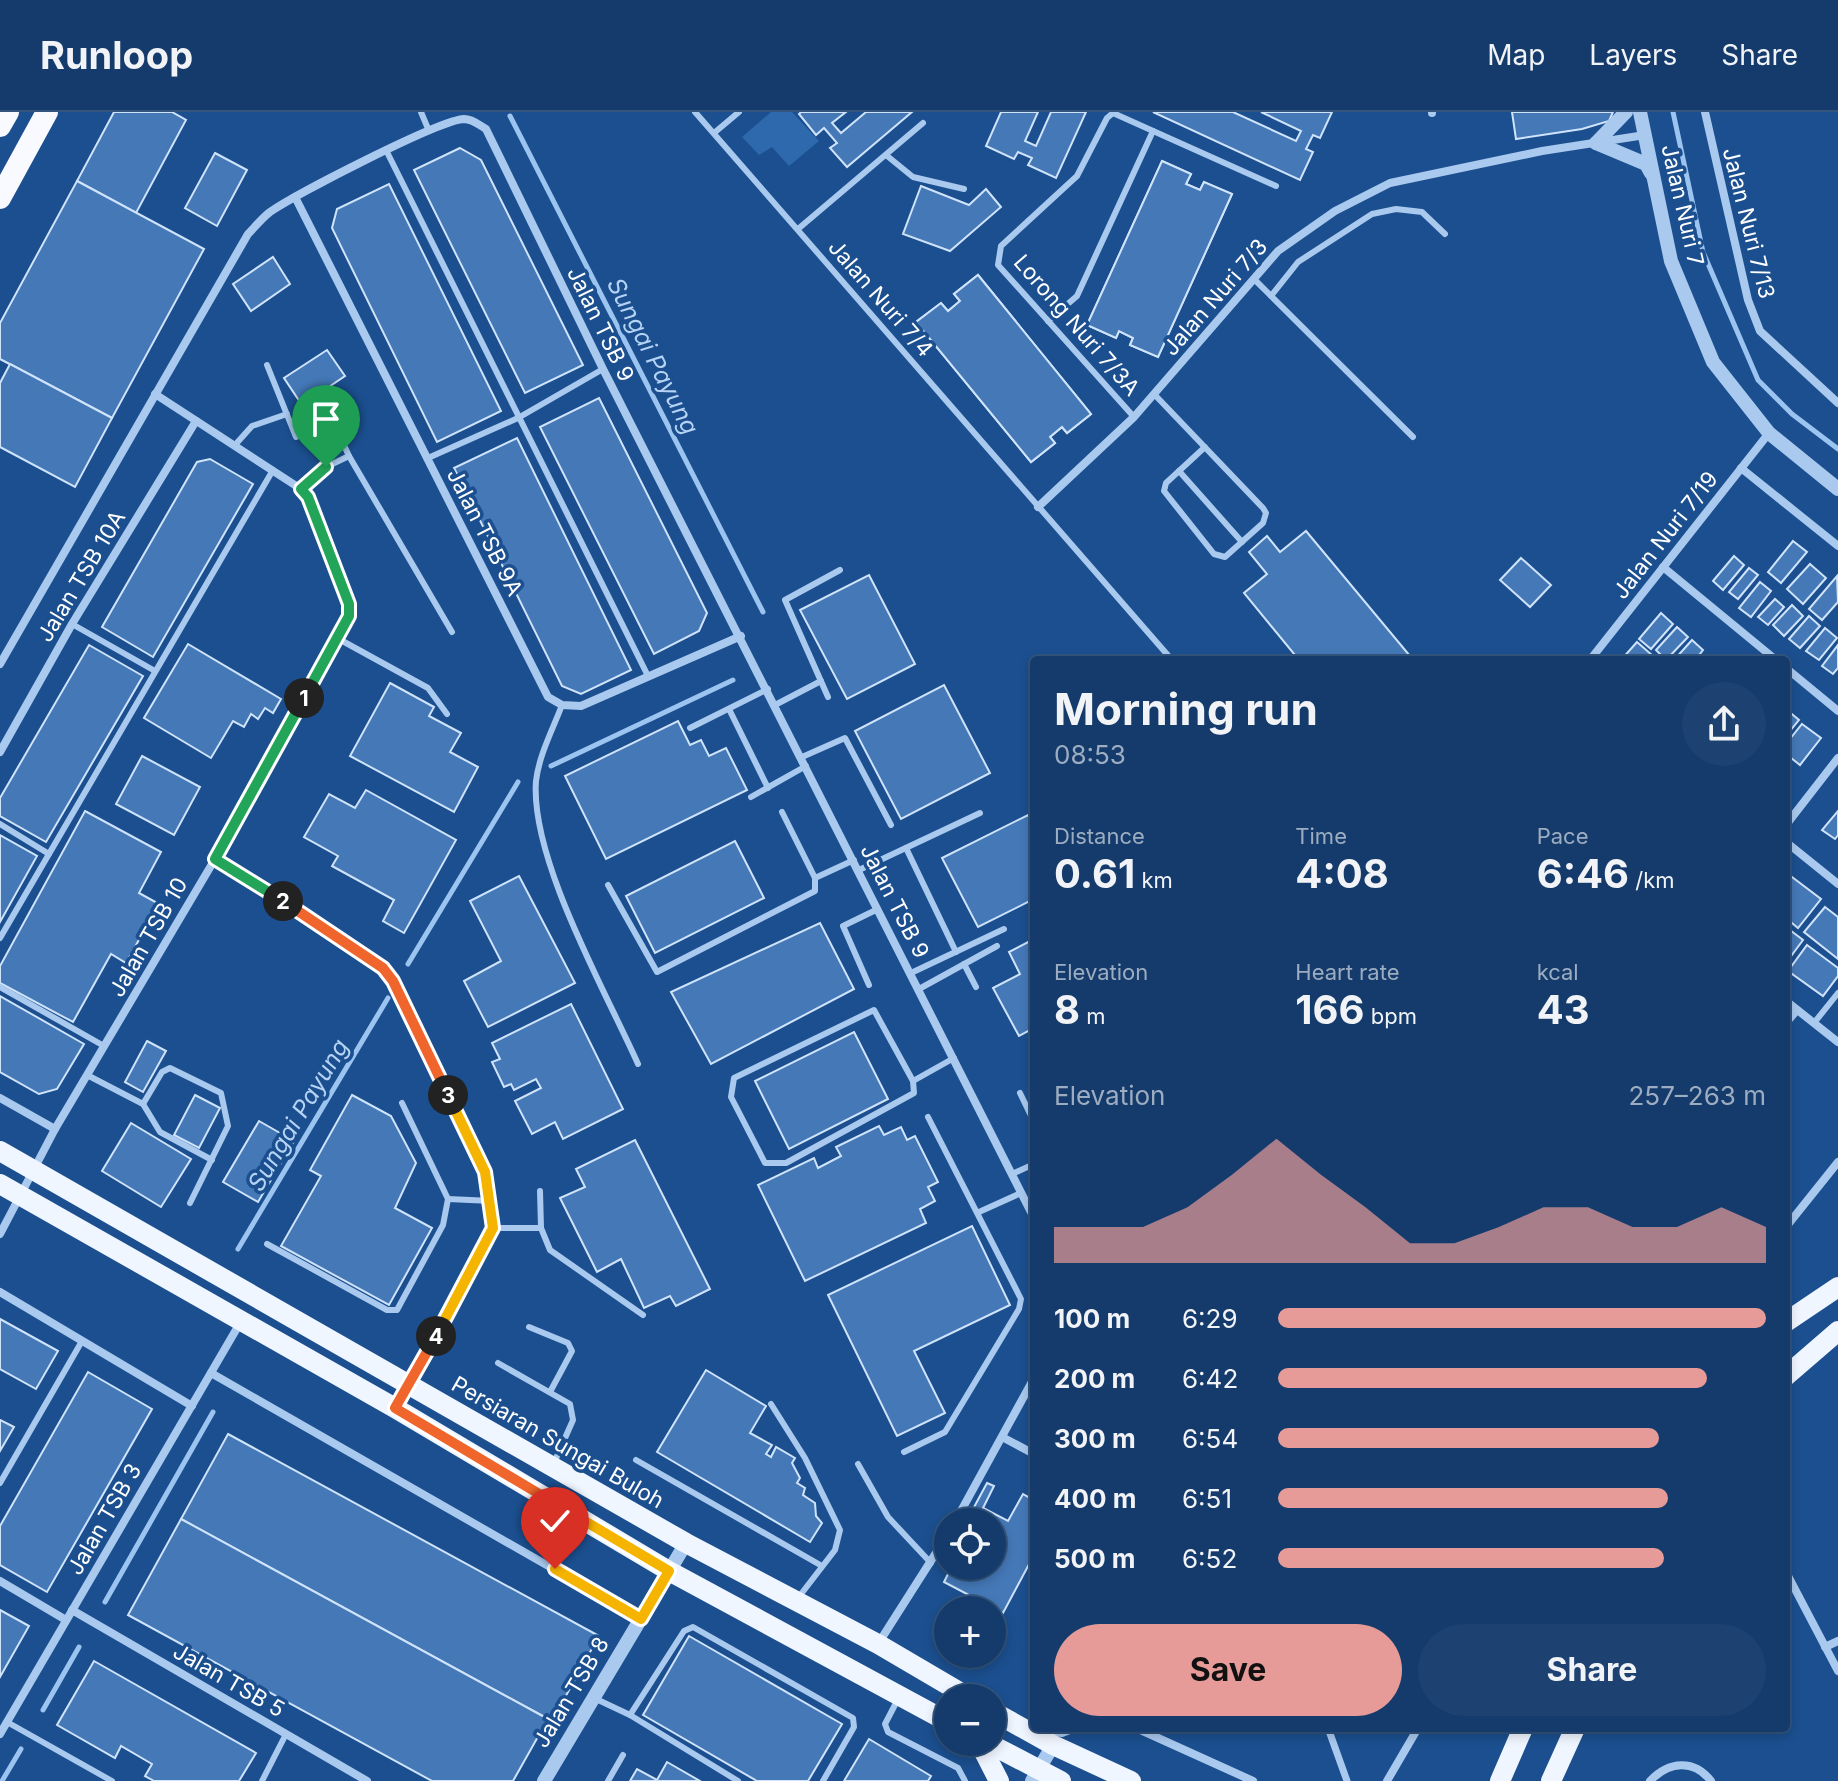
<!DOCTYPE html>
<meta charset="utf-8">
<style>
:root{--surface:#143b6b;--page:#1d4271;--text:#f1f3f6;--muted:#9dadc1;--line:#33557e;--accent:#e69b98}
body{margin:0;font-family:Inter,sans-serif;background:var(--page);color:var(--text);height:100vh;display:flex;flex-direction:column;font-size:30px;white-space:nowrap}
*{box-sizing:border-box;margin:0}
p{font-size:26px;color:var(--muted)}
.icon{flex:none;width:44px;height:44px;fill:none;stroke:currentColor;stroke-width:2;stroke-linecap:round;stroke-linejoin:round}
.map{position:relative;flex:1;overflow:hidden}
.panel{position:absolute;left:1030px;top:544px;width:760px;height:1076px;display:flex;flex-direction:column;background:var(--surface);border-radius:8px;box-shadow:0 4px 12px #0003,0 0 0 2px var(--line)}
.panel>*{flex:none}
.buttons{position:absolute;left:934px;top:1396px;display:grid;gap:16px}
.buttons a{display:grid;place-items:center;width:72px;height:72px;border-radius:50%;background:var(--surface);box-shadow:0 4px 12px #0003,0 0 0 2px var(--line);font-size:40px}
.pin{position:absolute;display:grid;place-items:center;width:68px;height:68px;color:#fff;margin:-82px -34px;border-radius:50% 50% 50% 0;rotate:-45deg;box-shadow:0 0 8px #0007}
.pin .icon{rotate:45deg}
.km{position:absolute;width:40px;height:40px;margin:-20px;border-radius:50%;background:#222;color:#fff;font-size:22px;line-height:40px;text-align:center}
.round{display:grid;place-items:center;flex:none;width:84px;height:84px;border-radius:42px;background:var(--page)}
.overview{display:flex;align-items:center;justify-content:space-between;height:136px;padding:0 24px}
h1{font-size:44px;font-weight:700;line-height:60px}
.metrics{display:grid;grid-template-columns:repeat(3,1fr);gap:12px;height:136px;padding:8px 24px}
.metrics div{display:grid;align-content:center}
.metrics b{font-size:40px;font-weight:700}
.metrics small{font-size:22px;font-weight:400}
.metrics p{font-size:22px}
.chart{height:224px;padding:16px 24px}
.chart p{display:flex;justify-content:space-between}
.chart svg{width:100%;height:144px;margin-top:8px;fill:var(--accent);opacity:.7}
.primary-button{display:flex;gap:16px;margin-top:auto;padding:16px 24px}
.primary-button a{flex:1;height:92px;border-radius:48px;background:var(--accent);color:#111;font-size:32px;font-weight:700;line-height:92px;text-align:center}
.primary-button a+a{background:var(--page);color:var(--text)}
ul{padding:0 24px;list-style:none;font-size:26px}
li{display:grid;grid-template-columns:128px 96px 1fr;align-items:center;height:60px}
li i{height:20px;border-radius:10px;background:var(--accent)}
header{display:flex;align-items:center;gap:48px;box-sizing:border-box;height:112px;padding:0 40px;background:var(--surface);border-bottom:2px solid var(--line)}
header strong{font-size:38px}
nav{display:flex;gap:44px;margin-inline-start:auto;font-size:28px}
.map>svg:first-child{display:block}
.green{fill:#2e69ad}
.lines{fill:none;stroke-linecap:round;stroke-linejoin:round}
.stream{stroke:#9cc4f0;stroke-width:5}
.building{fill:#4478b7;stroke:#cfe3fa;stroke-width:2;fill-rule:evenodd}
.service{stroke:#a9c9ee;stroke-width:6}
.pedestrian{stroke:#a9c9ee;stroke-width:7}
.minor{stroke:#a9c9ee;stroke-width:8}
.tertiary{stroke:#a9c9ee;stroke-width:14}
.primary{stroke:#f0f6ff;stroke-width:20}
.trunk{stroke:#f8faff;stroke-width:22}
.split-1-casing{stroke:#fff;stroke-width:16}
.split-2-casing{stroke:#fff;stroke-width:16}
.split-3-casing{stroke:#fff;stroke-width:16}
.split-4-casing{stroke:#fff;stroke-width:16}
.split-5-casing{stroke:#fff;stroke-width:16}
.split-6-casing{stroke:#fff;stroke-width:16}
.split-1{stroke:#22a559;stroke-width:10}
.split-2{stroke:#22a559;stroke-width:10}
.split-3{stroke:#f0652b;stroke-width:10}
.split-4{stroke:#f5b400;stroke-width:10}
.split-5{stroke:#f0652b;stroke-width:10}
.split-6{stroke:#f5b400;stroke-width:10}
.labels{text-anchor:middle;dominant-baseline:central;stroke-width:7;stroke-linejoin:round;paint-order:stroke}
.street-label{font-size:22px;fill:#fff;stroke:#1b4f8f}
.water-label{font-size:24px;font-style:italic;fill:#b5d3f5;stroke:#1b4f8f}
</style>
<header>
<strong>Runloop</strong>
<nav><a>Map</a><a>Layers</a><a>Share</a></nav>
</header>
<div class="map">
<svg width="1838" height="1669" viewBox="0 0 1838 1669">
<rect width="100%" height="100%" fill="#1b4f8f"/>
<path class="green" d="M771,0H792L819,29L789,54L772,35L759,43L742,25Z"/>
<g class="lines">
<g class="stream">
<path d="M1673,0L1703,140L1758,268L1792,302L1838,337"/>
<path d="M510,4L763,500"/>
<path d="M551,654L733,568"/>
<path d="M408,852L518,670"/>
<path d="M238,1137L388,886"/>
<path d="M105,1490L213,1300"/>
<path d="M43,1598L79,1535"/>
<path d="M2,1669L21,1637"/>
</g>
</g>
<g class="building">
<path d="M114,0H172L186,8L136,101L77,69Z"/>
<path d="M801,0H846L832,11L841,21L866,0H912L847,55L830,36L837,31L824,16L816,23L799,2Z"/>
<path d="M1001,0H1038L1025,29L1036,34L1051,0H1086L1056,66L1028,53L1032,46L1018,40L1014,47L986,34Z"/>
<path d="M1153,0H1233L1296,29L1301,19L1261,0H1332L1320,26L1313,23L1306,37L1313,40L1300,68Z"/>
<path d="M1512,0H1613L1609,9L1582,17L1516,27Z"/>
<path d="M460,36L481,48L583,253L525,281L414,58Z"/>
<path d="M215,41L247,58L217,114L185,96Z"/>
<path d="M1162,49L1191,62L1186,72L1200,78L1204,70L1232,82L1158,245L1130,233L1133,226L1119,219L1116,226L1087,213ZM1185,80L1196,85L1137,214L1126,209Z"/>
<path d="M1162,49L1191,62L1186,72L1200,78L1204,70L1232,82L1158,245L1130,233L1133,226L1119,219L1116,226L1087,213Z"/>
<path d="M77,69L204,137L112,306L0,247V211Z"/>
<path d="M389,72L501,299L437,330L332,116L337,97Z"/>
<path d="M921,74L969,93L986,77L1001,95L950,139L903,122Z"/>
<path d="M273,145L290,172L251,199L233,172Z"/>
<path d="M978,163L1091,302L1067,321L1062,315L1050,325L1055,331L1031,350L916,210L941,191L948,199L960,189L954,182ZM964,196L1054,306L1044,314L955,204Z"/>
<path d="M978,163L1091,302L1067,321L1062,315L1050,325L1055,331L1031,350L916,210L941,191L948,199L960,189L954,182Z"/>
<path d="M327,238L345,264L302,293L284,266Z"/>
<path d="M10,252L112,306L75,375L0,335V271Z"/>
<path d="M599,286L707,501L699,519L654,542L540,315Z"/>
<path d="M517,326L631,558L581,582L562,574L454,356Z"/>
<path d="M210,347L253,372L153,545L102,515L197,350Z"/>
<path d="M1306,419L1410,544L1406,548H1362L1359,544L1354,548H1299L1244,481L1267,462L1249,440L1267,424L1280,440Z"/>
<path d="M1793,429L1807,440L1781,471L1768,460Z"/>
<path d="M1734,444L1744,453L1723,478L1713,469Z"/>
<path d="M1521,446L1551,473L1530,495L1500,468Z"/>
<path d="M1810,452L1826,466L1803,492L1787,477Z"/>
<path d="M1749,456L1758,463L1738,487L1729,480Z"/>
<path d="M869,463L915,552L847,587L800,498Z"/>
<path d="M1837,464L1838,490L1822,508L1809,497Z"/>
<path d="M1760,470L1771,479L1751,505L1739,496Z"/>
<path d="M1775,487L1784,495L1768,513L1758,505Z"/>
<path d="M1792,493L1803,504L1784,524L1773,513Z"/>
<path d="M1661,501L1673,512L1651,537L1639,527Z"/>
<path d="M1809,504L1820,514L1800,536L1789,527Z"/>
<path d="M1677,515L1688,525L1666,548L1656,538Z"/>
<path d="M1825,516L1837,526L1819,548L1806,539Z"/>
<path d="M1692,528L1703,538L1695,548H1674Z"/>
<path d="M1637,530L1653,544L1649,548H1621Z"/>
<path d="M188,532L281,587L273,601L265,596L258,607L251,602L244,615L233,609L211,646L144,606Z"/>
<path d="M89,533L143,564L46,730L0,704V686Z"/>
<path d="M1838,533V556L1833,562L1822,554Z"/>
<path d="M390,571L434,595L429,604L461,621L450,640L478,655L454,700L350,644Z"/>
<path d="M944,573L990,661L901,707L855,619Z"/>
<path d="M1787,598L1799,608L1786,624V599Z"/>
<path d="M678,609L690,633L701,628L709,644L726,636L747,678L606,747L565,664Z"/>
<path d="M1802,612L1821,626L1800,653L1786,642V632Z"/>
<path d="M142,644L200,675L174,723L116,692Z"/>
<path d="M366,678L456,728L404,821L383,809L394,788L332,754L338,744L304,725L329,682L355,696Z"/>
<path d="M85,699L161,740L139,781L159,792L126,851L111,842L73,910L0,871V854Z"/>
<path d="M1838,699V723L1835,727L1822,718Z"/>
<path d="M1028,703L1034,716V787L978,815L942,746Z"/>
<path d="M0,723L37,744L0,810Z"/>
<path d="M735,729L764,786L655,841L626,784Z"/>
<path d="M519,764L575,871L488,915L464,869L501,849L470,789Z"/>
<path d="M1792,765L1821,787L1798,816L1786,806V773Z"/>
<path d="M1825,795L1838,805V847L1804,820Z"/>
<path d="M820,811L854,877L711,952L671,880Z"/>
<path d="M1786,815L1803,828L1786,851Z"/>
<path d="M1034,827V916L1019,924L993,876L1020,862L1009,840Z"/>
<path d="M1807,833L1838,856V864L1823,884L1788,859Z"/>
<path d="M0,884L84,932L57,977L39,982L0,960Z"/>
<path d="M571,892L623,997L563,1027L555,1010L532,1022L515,989L541,976L536,967L514,978L511,972L504,975L492,950L500,947L492,931Z"/>
<path d="M854,920L888,987L789,1037L755,969Z"/>
<path d="M147,929L166,939L143,980L125,970Z"/>
<path d="M195,983L220,996L199,1036L174,1023Z"/>
<path d="M352,983L391,1004L416,1051L395,1096L432,1116L389,1193L281,1134L321,1064L310,1058Z"/>
<path d="M259,1009L294,1029L258,1090L223,1070Z"/>
<path d="M131,1011L191,1047L161,1095L102,1059Z"/>
<path d="M879,1014L884,1023L901,1015L907,1028L915,1024L938,1070L928,1075L935,1089L920,1097L926,1111L805,1169L758,1073L814,1046L818,1056L841,1044L836,1035Z"/>
<path d="M635,1028L710,1177L676,1194L670,1184L644,1196L621,1147L597,1160L560,1086L585,1075L576,1057Z"/>
<path d="M972,1114L1010,1193L914,1239L945,1301L897,1324L828,1183Z"/>
<path d="M0,1207L58,1239L36,1277L0,1257Z"/>
<path d="M706,1258L766,1294L750,1321L772,1333L766,1342L771,1345L776,1335L795,1346L792,1351L800,1366L797,1371L805,1376L803,1383L815,1391L816,1404L822,1411L810,1430L657,1340Z"/>
<path d="M88,1260L152,1297L47,1480L0,1453V1414Z"/>
<path d="M0,1308L14,1315L0,1339Z"/>
<path d="M228,1322L599,1524L552,1609L181,1407Z"/>
<path d="M987,1371L994,1374L983,1396L1008,1409L1023,1382L1034,1388V1443L1003,1501L944,1470L952,1454H992V1410H966Z"/>
<path d="M181,1407L548,1607L513,1669H432L128,1503Z"/>
<path d="M0,1498L29,1514L0,1565Z"/>
<path d="M689,1524L842,1612L808,1669H757L643,1603Z"/>
<path d="M94,1549L256,1641L239,1669H154L145,1664L152,1652L121,1634L115,1646L57,1613Z"/>
<path d="M869,1627L931,1664L928,1669H844Z"/>
<path d="M667,1650L700,1669H630L637,1657L657,1668Z"/>
</g>
<g class="lines">
<g class="service">
<path d="M421,0L429,19"/>
<path d="M695,0L1172,548"/>
<path d="M714,21L739,0"/>
<path d="M387,40L648,564"/>
<path d="M886,43L913,65L964,77"/>
<path d="M798,117L923,11"/>
<path d="M1254,167L1413,325"/>
<path d="M1271,184L1298,150L1372,102L1396,97L1422,100L1445,122"/>
<path d="M1048,209L1077,184L1153,19"/>
<path d="M267,253L296,325"/>
<path d="M1154,282L1263,396L1266,401L1263,411L1225,445L1214,442L1164,379L1166,371L1205,335"/>
<path d="M329,301L349,344L452,520"/>
<path d="M1134,305L998,153L1001,134L1077,64L1107,6L1113,1L1276,74"/>
<path d="M235,333L252,314L287,302"/>
<path d="M428,346L518,306L603,257"/>
<path d="M1179,359L1242,430"/>
<path d="M301,377L326,355L349,344"/>
<path d="M72,512L155,559"/>
<path d="M337,526L428,576L447,602"/>
<path d="M828,585L785,488L840,458"/>
<path d="M562,593C553,617 539,643 536,669C530,747 606,880 638,952"/>
<path d="M775,593L821,569"/>
<path d="M729,597L768,676"/>
<path d="M690,616L768,577"/>
<path d="M802,645L845,626L891,713"/>
<path d="M751,685L806,654"/>
<path d="M0,712L49,742"/>
<path d="M906,736L956,840"/>
<path d="M859,758L980,701"/>
<path d="M815,766L854,748"/>
<path d="M608,773L657,860L815,779V766L782,700"/>
<path d="M0,826L273,358"/>
<path d="M964,852L976,875"/>
<path d="M911,861L1004,817"/>
<path d="M869,873L843,814L878,797"/>
<path d="M0,875L104,934"/>
<path d="M919,877L997,834"/>
<path d="M874,898L913,969L914,981L786,1051H765L731,985L734,966Z"/>
<path d="M1814,911L1838,881"/>
<path d="M87,963L143,992L160,1020L212,1048"/>
<path d="M913,969L954,946"/>
<path d="M1020,981L1034,1010"/>
<path d="M143,992L162,960L170,956L221,981L228,1014L190,1091"/>
<path d="M1012,1062L1034,1052"/>
<path d="M540,1079L541,1116L550,1138L643,1203"/>
<path d="M448,1087L492,1089"/>
<path d="M979,1100L1021,1081"/>
<path d="M493,1116H541"/>
<path d="M267,1132L387,1198H397L443,1113L448,1087L402,991"/>
<path d="M529,1215L568,1231L572,1239L550,1280"/>
<path d="M498,1251L570,1292L573,1308L554,1351"/>
<path d="M771,1292L805,1346L840,1418L835,1438L798,1486"/>
<path d="M904,1340L945,1320L1019,1197L1021,1187L928,1005"/>
<path d="M636,1348L822,1454"/>
<path d="M858,1352L888,1405L931,1451"/>
<path d="M0,1371L82,1229"/>
<path d="M594,1586L630,1603L738,1669"/>
<path d="M897,1589L885,1612L888,1620L958,1656L965,1669"/>
<path d="M630,1603L684,1519L693,1515L853,1606L854,1615L823,1669"/>
<path d="M7,1610L112,1669"/>
<path d="M262,1669L286,1622"/>
<path d="M608,1669L623,1643"/>
</g>
<path class="pedestrian" d="M1328,1616L1347,1669"/>
<g class="minor">
<path d="M1705,0L1748,188L1760,219L1838,291"/>
<path d="M1432,1V0"/>
<path d="M295,85L548,585L562,593L581,594L741,524"/>
<path d="M1741,356L1838,434"/>
<path d="M1038,395L1134,305L1278,139L1335,99L1390,71L1542,39L1645,23"/>
<path d="M1663,455L1776,548"/>
<path d="M1590,548L1769,321"/>
<path d="M0,552L248,122C255,115 262,106 270,100C296,82 439,8 464,7C473,7 479,13 486,17L603,257L1034,1106"/>
<path d="M1786,556L1838,599"/>
<path d="M0,640L72,512L196,309"/>
<path d="M1786,713L1838,646"/>
<path d="M1786,730L1838,772"/>
<path d="M215,747L383,856L393,869L485,1060L493,1116L395,1296"/>
<path d="M1786,889L1838,930"/>
<path d="M1786,911L1797,898"/>
<path d="M0,986L55,1017"/>
<path d="M1786,1115L1838,1050"/>
<path d="M0,1122L55,1017L215,747L349,504V492L308,385L301,377L155,282"/>
<path d="M0,1180L192,1294"/>
<path d="M211,1261L641,1507"/>
<path d="M1004,1326L1034,1342"/>
<path d="M955,1410L1034,1266"/>
<path d="M1786,1460L1838,1559"/>
<path d="M0,1469L66,1508"/>
<path d="M72,1498L367,1669"/>
<path d="M878,1532L948,1422"/>
<path d="M1825,1535L1838,1529"/>
<path d="M1034,1536V1556"/>
<path d="M1136,1616L1253,1669"/>
<path d="M1042,1619L1062,1621L1075,1616"/>
<path d="M0,1622L240,1211"/>
<path d="M1387,1669L1418,1616"/>
<path d="M1650,1669C1669,1649 1694,1647 1711,1669"/>
</g>
<g class="tertiary">
<path d="M1640,0L1671,149L1713,250L1769,321L1838,377"/>
<path d="M1596,31L1646,52L1651,61"/>
<path d="M1596,31L1626,0"/>
<path d="M544,1669L686,1431"/>
<path d="M1032,1669L1053,1633"/>
</g>
<g class="primary">
<path d="M0,1039L686,1431L878,1532L970,1586"/>
<path d="M0,1072L395,1296L669,1459L948,1610"/>
<path d="M1786,1210L1838,1175"/>
<path d="M1786,1264L1838,1219"/>
<path d="M992,1599L1053,1633L1131,1669"/>
<path d="M979,1630L999,1669"/>
<path d="M986,1630L1061,1669"/>
<path d="M1500,1669L1523,1616"/>
<path d="M1551,1669L1575,1616"/>
</g>
<g class="trunk">
<path d="M0,14L8,0"/>
<path d="M0,86L47,0"/>
</g>
</g>
<g class="lines">
<defs>
<path id="split-1" d="M304,586L349,504V492L308,385L301,377L326,355"/>
<path id="split-2" d="M283,789L215,747L304,586"/>
<path id="split-3" d="M283,789L383,856L393,869L448,983"/>
<path id="split-4" d="M436,1224L493,1116L485,1060L448,983"/>
<path id="split-5" d="M436,1224L395,1296L551,1389"/>
<path id="split-6" d="M551,1389L669,1459L641,1507L555,1457"/>
</defs>
<use href="#split-1" class="split-1-casing"/>
<use href="#split-2" class="split-2-casing"/>
<use href="#split-3" class="split-3-casing"/>
<use href="#split-4" class="split-4-casing"/>
<use href="#split-5" class="split-5-casing"/>
<use href="#split-6" class="split-6-casing"/>
<use href="#split-1" class="split-1"/>
<use href="#split-2" class="split-2"/>
<use href="#split-3" class="split-3"/>
<use href="#split-4" class="split-4"/>
<use href="#split-5" class="split-5"/>
<use href="#split-6" class="split-6"/>
</g>
<g class="labels">
<g class="street-label">
<text transform="translate(1683 93) rotate(77)">Jalan Nuri 7</text>
<text transform="translate(1749 111) rotate(76)">Jalan Nuri 7/13</text>
<text transform="translate(1215 185) rotate(-49)">Jalan Nuri 7/3</text>
<text transform="translate(881 186) rotate(49)">Jalan Nuri 7/4</text>
<text transform="translate(601 212) rotate(64)">Jalan TSB 9</text>
<text transform="translate(1077 213) rotate(49)">Lorong Nuri 7/3A</text>
<text transform="translate(485 420) rotate(63)">Jalan TSB 9A</text>
<text transform="translate(1665 423) rotate(-52)">Jalan Nuri 7/19</text>
<text transform="translate(81 464) rotate(-59)">Jalan TSB 10A</text>
<text transform="translate(895 789) rotate(63)">Jalan TSB 9</text>
<text transform="translate(148 825) rotate(-60)">Jalan TSB 10</text>
<text transform="translate(558 1330) rotate(30)">Persiaran Sungai Buloh</text>
<text transform="translate(104 1407) rotate(-60)">Jalan TSB 3</text>
<text transform="translate(229 1568) rotate(30)">Jalan TSB 5</text>
<text transform="translate(571 1580) rotate(-59)">Jalan TSB 8</text>
</g>
<g class="water-label">
<text transform="translate(653 244) rotate(63)">Sungai Payung</text>
<text transform="translate(298 1003) rotate(-59)">Sungai Payung</text>
</g>
</g>
</svg>
<div class="buttons">
<a><svg class="icon" aria-label="locate" viewBox="0 0 24 24"><circle cx="12" cy="12" r="6"/><path d="M12 2v4M12 18v4M2 12h4M18 12h4"/></svg></a>
<a>+</a>
<a>−</a>
</div>
<div class="pin" style="left:326px;top:355px;background:#1e9e55"><svg class="icon" aria-label="arrive" viewBox="0 0 24 24"><path d="M6 21V4h12l-3 4 3 4H6"/></svg></div>
<div class="pin" style="left:555px;top:1457px;background:#d93025"><svg class="icon" aria-label="check" viewBox="0 0 24 24"><path d="M5 12l5 5 9-10"/></svg></div>
<b class="km" style="left:304px;top:586px">1</b>
<b class="km" style="left:283px;top:789px">2</b>
<b class="km" style="left:448px;top:983px">3</b>
<b class="km" style="left:436px;top:1224px">4</b>
<section class="panel">
<div class="overview"><div><h1>Morning run</h1><p>08:53</p></div><a class="round"><svg class="icon" aria-label="share" viewBox="0 0 24 24"><path d="M12 15V3M7 8l5-5 5 5M5 13v7h14v-7"/></svg></a></div>
<div class="metrics">
<div><p>Distance</p><b>0.61<small> km</small></b></div>
<div><p>Time</p><b>4:08</b></div>
<div><p>Pace</p><b>6:46<small> /km</small></b></div>
</div>
<div class="metrics">
<div><p>Elevation</p><b>8<small> m</small></b></div>
<div><p>Heart rate</p><b>166<small> bpm</small></b></div>
<div><p>kcal</p><b>43</b></div>
</div>
<div class="chart"><p><span>Elevation</span>257–263 m</p>
<svg viewBox="0 0 160 44" preserveAspectRatio="none"><path d="M0 44V33L10 33L20 33L30 27L40 17L50 6L60 17L70 27L80 38L90 38L100 33L110 27L120 27L130 33L140 33L150 27L160 33V44z"/></svg>
</div>
<ul>
<li><b>100 m</b>6:29<i style="width:100%"></i></li>
<li><b>200 m</b>6:42<i style="width:88%"></i></li>
<li><b>300 m</b>6:54<i style="width:78%"></i></li>
<li><b>400 m</b>6:51<i style="width:80%"></i></li>
<li><b>500 m</b>6:52<i style="width:79%"></i></li>
</ul>
<div class="primary-button"><a>Save</a><a>Share</a></div>
</section>
</div>
